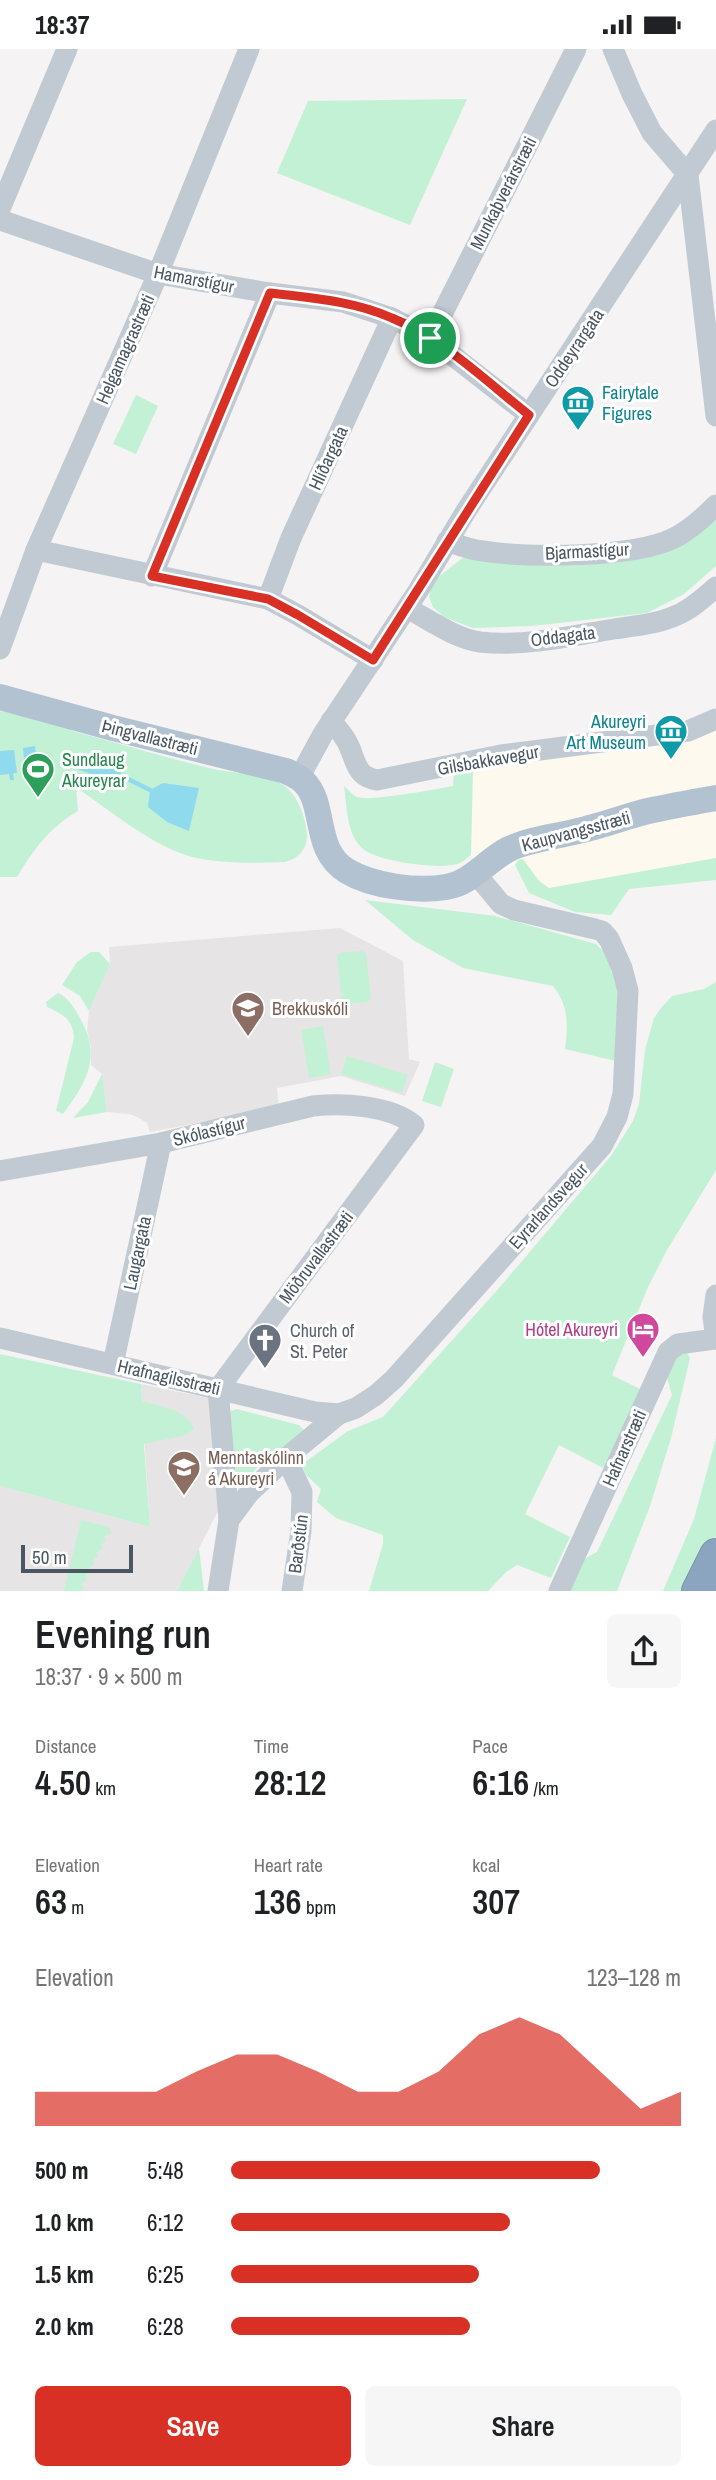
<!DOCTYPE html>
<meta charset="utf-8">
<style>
:root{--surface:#fff;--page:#f6f6f6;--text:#202124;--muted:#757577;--accent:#d93025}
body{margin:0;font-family:"Archivo Narrow",sans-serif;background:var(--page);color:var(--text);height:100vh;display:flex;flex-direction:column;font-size:26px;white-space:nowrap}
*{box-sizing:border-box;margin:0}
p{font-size:23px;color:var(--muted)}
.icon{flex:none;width:38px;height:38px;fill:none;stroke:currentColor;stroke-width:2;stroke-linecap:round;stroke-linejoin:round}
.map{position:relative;height:1542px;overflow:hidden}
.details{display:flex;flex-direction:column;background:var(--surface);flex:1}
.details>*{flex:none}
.scale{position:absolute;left:21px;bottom:18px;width:112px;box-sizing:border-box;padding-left:7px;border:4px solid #4a5661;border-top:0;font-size:19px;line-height:24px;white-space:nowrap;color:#4a5661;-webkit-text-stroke:5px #fff;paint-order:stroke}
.pin{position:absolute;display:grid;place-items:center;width:60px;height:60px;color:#fff;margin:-30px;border:4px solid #fff;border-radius:50%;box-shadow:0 2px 7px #0007}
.round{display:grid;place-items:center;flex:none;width:74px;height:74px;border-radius:10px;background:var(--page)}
.head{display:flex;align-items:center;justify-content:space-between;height:119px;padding:0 35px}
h1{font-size:38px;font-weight:600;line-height:52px}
.stats{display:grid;grid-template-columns:repeat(3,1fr);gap:10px;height:119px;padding:7px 35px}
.stats div{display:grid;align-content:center}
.stats b{font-size:35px;font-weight:600}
.stats small{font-size:19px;font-weight:400}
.stats p{font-size:19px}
.chart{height:196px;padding:14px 35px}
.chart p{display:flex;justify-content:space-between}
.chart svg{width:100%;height:126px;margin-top:7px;fill:var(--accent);opacity:.7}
.cta{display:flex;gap:14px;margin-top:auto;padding:14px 35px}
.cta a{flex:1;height:80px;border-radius:10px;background:var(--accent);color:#fff;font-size:28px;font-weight:600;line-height:80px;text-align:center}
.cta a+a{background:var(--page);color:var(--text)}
ul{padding:0 35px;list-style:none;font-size:23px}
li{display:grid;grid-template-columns:112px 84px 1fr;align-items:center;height:52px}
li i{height:18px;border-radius:9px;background:var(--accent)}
.status{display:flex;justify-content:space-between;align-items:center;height:49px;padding:0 35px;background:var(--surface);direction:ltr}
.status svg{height:19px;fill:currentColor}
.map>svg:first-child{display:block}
.commercial{fill:#fdf9ef}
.education{fill:#e6e4e5}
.green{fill:#c3f1d5}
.water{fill:#90daee}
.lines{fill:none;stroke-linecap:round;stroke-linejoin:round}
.stream{stroke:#90daee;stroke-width:4.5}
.highway-casing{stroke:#7690ad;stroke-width:34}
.minor{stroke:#c1cad2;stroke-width:21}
.major{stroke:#b3c2d1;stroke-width:26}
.highway{stroke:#8ba5c1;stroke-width:32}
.route-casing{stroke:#fff;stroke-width:14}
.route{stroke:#d93025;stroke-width:9}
.labels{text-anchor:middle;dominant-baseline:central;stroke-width:6;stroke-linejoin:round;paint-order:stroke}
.street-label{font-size:18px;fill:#4a5661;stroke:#fff}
.culture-label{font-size:18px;fill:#0d838f;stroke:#fff;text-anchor:start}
.leisure-label{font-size:18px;fill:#27864d;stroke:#fff;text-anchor:start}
.education-label{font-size:18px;fill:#785e54;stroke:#fff;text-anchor:start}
.hotel-label{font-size:18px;fill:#b23c85;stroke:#fff;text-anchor:end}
.worship-label{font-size:18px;fill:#5b616d;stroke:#fff;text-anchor:start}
</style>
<div class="status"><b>18:37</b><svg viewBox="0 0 49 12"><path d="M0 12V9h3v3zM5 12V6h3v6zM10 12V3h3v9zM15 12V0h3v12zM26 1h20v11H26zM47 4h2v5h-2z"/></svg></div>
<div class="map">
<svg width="716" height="1542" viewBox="0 0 716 1542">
<rect width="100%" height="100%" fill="#f5f3f3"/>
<path class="commercial" d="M716,673V809L548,840L518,811L515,816L487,830L471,806L473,718Z"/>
<g class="education">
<path d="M340,879L403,912L409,1010L420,1013L405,1047L341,1027L277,1039L279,1059L150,1083L147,1074L139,1069L130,1065L107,1063L102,1025L91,1016V998L87,981L89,962L110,915L109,898Z"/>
<path d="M141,1335L213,1350L220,1458L177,1542H0V1437L150,1478Z"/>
</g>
<g class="green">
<path d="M467,50L410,176L277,124L308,52Z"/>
<path d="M136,346L158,357L136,405L113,395Z"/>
<path d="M716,470V517L684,545L647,564L532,577L473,579L444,568L433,558L429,548L431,538L438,528L464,508L606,509Z"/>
<path d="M0,662L62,675L72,682C119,694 166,709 213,720C234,725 263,723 282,735C298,746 306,768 307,787C307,801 297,810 285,813C255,814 221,815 192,808C154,798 109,761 76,738L78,762C49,779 34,800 17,828H0Z"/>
<path d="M473,718L471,806C467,809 462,814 457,815C439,821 375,812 362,799C346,784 347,757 344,737C348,740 352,746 357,748C367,753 438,740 453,737L454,720Z"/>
<path d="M716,809V831L629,840L611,866L575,863L529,844L515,816L518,811L523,810L539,832L549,839Z"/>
<path d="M365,851L495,867L596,895L611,910L622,943L616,1012L565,1000C568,976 569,957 553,937L463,919L413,891Z"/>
<path d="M362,902L366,905L371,949L367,953L346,955L342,952L337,908L340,904Z"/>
<path d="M91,903H99L110,915L89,962L80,947L62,936L77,913Z"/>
<path d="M716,933V1121L667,1201L648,1238L612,1326L642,1341L605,1420L559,1396L525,1465L570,1488L551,1529L517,1516L506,1523L488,1542H369L383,1495V1486L336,1469L317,1453L321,1440L307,1427L301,1416L348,1382L383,1368L500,1238L611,1107L633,1072L639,1055L645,1001L654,969L661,959L672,947L704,940Z"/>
<path d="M58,944C69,949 74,959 80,969C102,1008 87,1032 63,1065L56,1062L74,989C73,970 63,965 47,958L46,953Z"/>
<path d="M323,977L331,1025L309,1029L301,981Z"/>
<path d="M347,1007L408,1026L402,1044L341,1025Z"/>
<path d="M435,1013L454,1020L441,1058L422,1052Z"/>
<path d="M102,1025L107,1063L73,1069L88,1053Z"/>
<path d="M685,1301L690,1309L671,1389L650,1457L617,1542H568L577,1514L597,1503L672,1346C664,1319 662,1319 685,1301Z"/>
<path d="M0,1305L141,1335L142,1352C161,1358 185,1360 194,1379L186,1386L144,1395L150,1478L0,1437Z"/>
<path d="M237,1360L299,1376L305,1382L260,1416L238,1437L229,1368L231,1362Z"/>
<path d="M716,1389V1487L688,1542H663L694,1470Z"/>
<path d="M81,1471L109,1478L111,1484L104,1488L106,1492L100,1496L103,1499L96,1504L98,1507L92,1512L94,1515L88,1519L91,1523L85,1527L87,1531L81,1535L84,1539L80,1542H64Z"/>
<path d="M199,1499L204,1542H177Z"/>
</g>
<g class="water">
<path d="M35,697L37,713L43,717L42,725L35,728L29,722H25L23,699Z"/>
<path d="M14,701L17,724H13L14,731H10L9,725L0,726V702Z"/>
<path d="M84,706L123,714L118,735L77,720L75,712L78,707Z"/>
<path d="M163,734L199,739L189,782L167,773L148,758L150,741Z"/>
</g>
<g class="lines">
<path class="stream" d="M120,726L150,741"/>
<defs>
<path id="highway" d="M698,1542L716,1506"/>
</defs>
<use href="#highway" class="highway-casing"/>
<g class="minor">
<path d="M613,0L632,45L652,84L688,126L716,367"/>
<path d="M0,160L67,0"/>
<path d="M0,171L158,225L270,244L343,253L392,269L430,289L529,366"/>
<path d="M430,289L576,0"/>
<path d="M447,492C458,496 471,501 483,502C528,509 634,509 674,489C690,481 703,469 716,456"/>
<path d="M36,501L268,550L298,566L373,611"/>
<path d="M152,527L270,244"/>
<path d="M268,550L291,489L392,269"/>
<path d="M407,559C430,571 454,589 480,593C524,598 571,587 614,580C635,577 658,575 677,566C692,560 704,548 716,538"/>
<path d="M0,600L36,501L158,225L249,0"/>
<path d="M331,672C338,680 345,687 349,697C356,712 356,728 377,731L501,706L688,682L716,670"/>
<path d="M299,729L323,685L418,542L466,462L716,81"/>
<path d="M0,1122L161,1094L313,1057C343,1054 390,1056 414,1076L218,1340L229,1471L218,1542"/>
<path d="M716,1246L713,1268L716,1290"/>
<path d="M0,1289L315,1363L339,1365"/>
<path d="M113,1315L161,1094"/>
<path d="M286,1409L302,1443L301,1482L292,1542"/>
<path d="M229,1471L249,1444L286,1409L339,1365L356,1359L376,1346L394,1330L602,1097L617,1068L623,1045L628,942L622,919L609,890L602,882L595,880L514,861L501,855L476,825"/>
<path d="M559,1542L668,1303L678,1295L716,1290"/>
</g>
<path class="major" d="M0,648L113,679L286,722C292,725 299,728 304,733C327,756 312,801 347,822C372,837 417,843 446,838C472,834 487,811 509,800C532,789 562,787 586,780C607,775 627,767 648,762C670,757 693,753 716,749"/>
<use href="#highway" class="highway"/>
</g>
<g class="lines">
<defs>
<path id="route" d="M270,244C312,249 354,252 392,269C442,289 487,333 529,366L373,611L298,566L268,550L152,527Z"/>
</defs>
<use href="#route" class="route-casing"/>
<use href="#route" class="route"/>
</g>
<defs>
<symbol id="museum-pin" viewBox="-11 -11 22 30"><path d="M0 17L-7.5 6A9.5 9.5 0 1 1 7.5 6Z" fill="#0f9aa8" stroke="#fff"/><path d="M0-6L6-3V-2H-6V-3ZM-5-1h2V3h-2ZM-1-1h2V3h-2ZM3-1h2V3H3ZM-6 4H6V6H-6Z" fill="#fff"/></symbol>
<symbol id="stadium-pin" viewBox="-11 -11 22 30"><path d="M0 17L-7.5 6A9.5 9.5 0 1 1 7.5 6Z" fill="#2e9e5b" stroke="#fff"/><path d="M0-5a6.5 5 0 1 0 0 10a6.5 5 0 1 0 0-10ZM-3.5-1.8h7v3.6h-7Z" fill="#fff"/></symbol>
<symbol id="school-pin" viewBox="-11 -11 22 30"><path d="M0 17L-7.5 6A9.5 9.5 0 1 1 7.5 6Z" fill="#8d6e63" stroke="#fff"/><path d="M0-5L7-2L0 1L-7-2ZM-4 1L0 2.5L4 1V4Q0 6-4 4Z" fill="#fff"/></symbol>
<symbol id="hotel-pin" viewBox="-11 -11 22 30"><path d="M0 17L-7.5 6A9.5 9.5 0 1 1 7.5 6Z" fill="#d1479c" stroke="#fff"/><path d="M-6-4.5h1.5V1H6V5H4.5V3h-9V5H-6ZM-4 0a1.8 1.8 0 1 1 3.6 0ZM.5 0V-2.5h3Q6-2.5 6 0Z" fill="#fff"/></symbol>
<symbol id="church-pin" viewBox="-11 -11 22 30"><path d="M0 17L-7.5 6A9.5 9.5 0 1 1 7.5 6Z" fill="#6b7280" stroke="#fff"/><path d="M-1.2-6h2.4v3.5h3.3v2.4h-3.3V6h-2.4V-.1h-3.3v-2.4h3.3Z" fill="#fff"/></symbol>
<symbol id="university-pin" viewBox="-11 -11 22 30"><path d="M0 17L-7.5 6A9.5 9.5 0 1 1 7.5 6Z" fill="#8d6e63" stroke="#fff"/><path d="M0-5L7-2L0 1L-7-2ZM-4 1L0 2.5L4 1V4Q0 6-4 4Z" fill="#fff"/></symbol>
</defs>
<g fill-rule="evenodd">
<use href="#museum-pin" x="559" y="334" width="38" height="52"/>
<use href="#museum-pin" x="652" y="663" width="38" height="52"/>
<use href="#stadium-pin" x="19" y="701" width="38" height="52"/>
<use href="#school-pin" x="229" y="940" width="38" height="52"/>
<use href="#hotel-pin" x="624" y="1261" width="38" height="52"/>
<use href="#church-pin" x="246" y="1272" width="38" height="52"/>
<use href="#university-pin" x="165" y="1399" width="38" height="52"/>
</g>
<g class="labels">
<g class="street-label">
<text transform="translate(503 144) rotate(-63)">Munkaþverárstræti</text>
<text transform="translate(194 230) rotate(11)">Hamarstígur</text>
<text transform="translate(574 299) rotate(-56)">Oddeyrargata</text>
<text transform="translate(125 300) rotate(-66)">Helgamagrastræti</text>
<text transform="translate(328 409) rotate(-65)">Hlíðargata</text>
<text transform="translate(587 502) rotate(-3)">Bjarmastígur</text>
<text transform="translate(563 587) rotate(-7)">Oddagata</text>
<text transform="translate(150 688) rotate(14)">Þingvallastræti</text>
<text transform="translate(488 711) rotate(-10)">Gilsbakkavegur</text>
<text transform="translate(576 782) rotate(-15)">Kaupvangsstræti</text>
<text transform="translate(209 1082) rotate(-14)">Skólastígur</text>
<text transform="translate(548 1157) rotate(-48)">Eyrarlandsvegur</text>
<text transform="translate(137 1204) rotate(-78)">Laugargata</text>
<text transform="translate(316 1208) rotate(-53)">Möðruvallastræti</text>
<text transform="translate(169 1328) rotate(13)">Hrafnagilsstræti</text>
<text transform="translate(624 1399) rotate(-66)">Hafnarstræti</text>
<text transform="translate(298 1495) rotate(-83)">Barðstún</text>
</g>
<g class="culture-label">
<text x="602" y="343">Fairytale<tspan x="602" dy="21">Figures</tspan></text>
<text x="646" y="672" text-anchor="end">Akureyri<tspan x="646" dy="21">Art Museum</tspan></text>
</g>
<g class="leisure-label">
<text x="62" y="710">Sundlaug<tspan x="62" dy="21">Akureyrar</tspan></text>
</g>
<g class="education-label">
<text x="272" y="959">Brekkuskóli</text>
<text x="208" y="1408">Menntaskólinn<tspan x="208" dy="21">á Akureyri</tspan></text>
</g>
<g class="hotel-label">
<text x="618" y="1280">Hótel Akureyri</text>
</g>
<g class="worship-label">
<text x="290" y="1281">Church of<tspan x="290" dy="21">St. Peter</tspan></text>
</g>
</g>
</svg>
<div class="scale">50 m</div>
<div class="pin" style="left:430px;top:289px;background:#1e9e55"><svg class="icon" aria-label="arrive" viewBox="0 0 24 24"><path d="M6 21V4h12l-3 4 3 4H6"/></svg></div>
</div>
<section class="details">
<div class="head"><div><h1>Evening run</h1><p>18:37 · 9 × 500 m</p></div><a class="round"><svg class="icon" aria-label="share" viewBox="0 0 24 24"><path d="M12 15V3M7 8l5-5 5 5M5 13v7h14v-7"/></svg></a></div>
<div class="stats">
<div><p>Distance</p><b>4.50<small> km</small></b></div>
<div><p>Time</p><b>28:12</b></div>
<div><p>Pace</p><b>6:16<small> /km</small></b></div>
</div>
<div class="stats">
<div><p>Elevation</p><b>63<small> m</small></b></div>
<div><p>Heart rate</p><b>136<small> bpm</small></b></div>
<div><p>kcal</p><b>307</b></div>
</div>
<div class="chart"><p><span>Elevation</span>123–128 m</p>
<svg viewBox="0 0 160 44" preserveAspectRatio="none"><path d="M0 44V32L10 32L20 32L30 32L40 25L50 19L60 19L70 25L80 32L90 32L100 25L110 12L120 6L130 12L140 25L150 38L160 32V44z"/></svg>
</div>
<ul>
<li><b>500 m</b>5:48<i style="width:82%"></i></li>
<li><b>1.0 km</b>6:12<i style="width:62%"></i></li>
<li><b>1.5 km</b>6:25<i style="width:55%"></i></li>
<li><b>2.0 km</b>6:28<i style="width:53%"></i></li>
</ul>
<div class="cta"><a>Save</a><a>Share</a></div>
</section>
